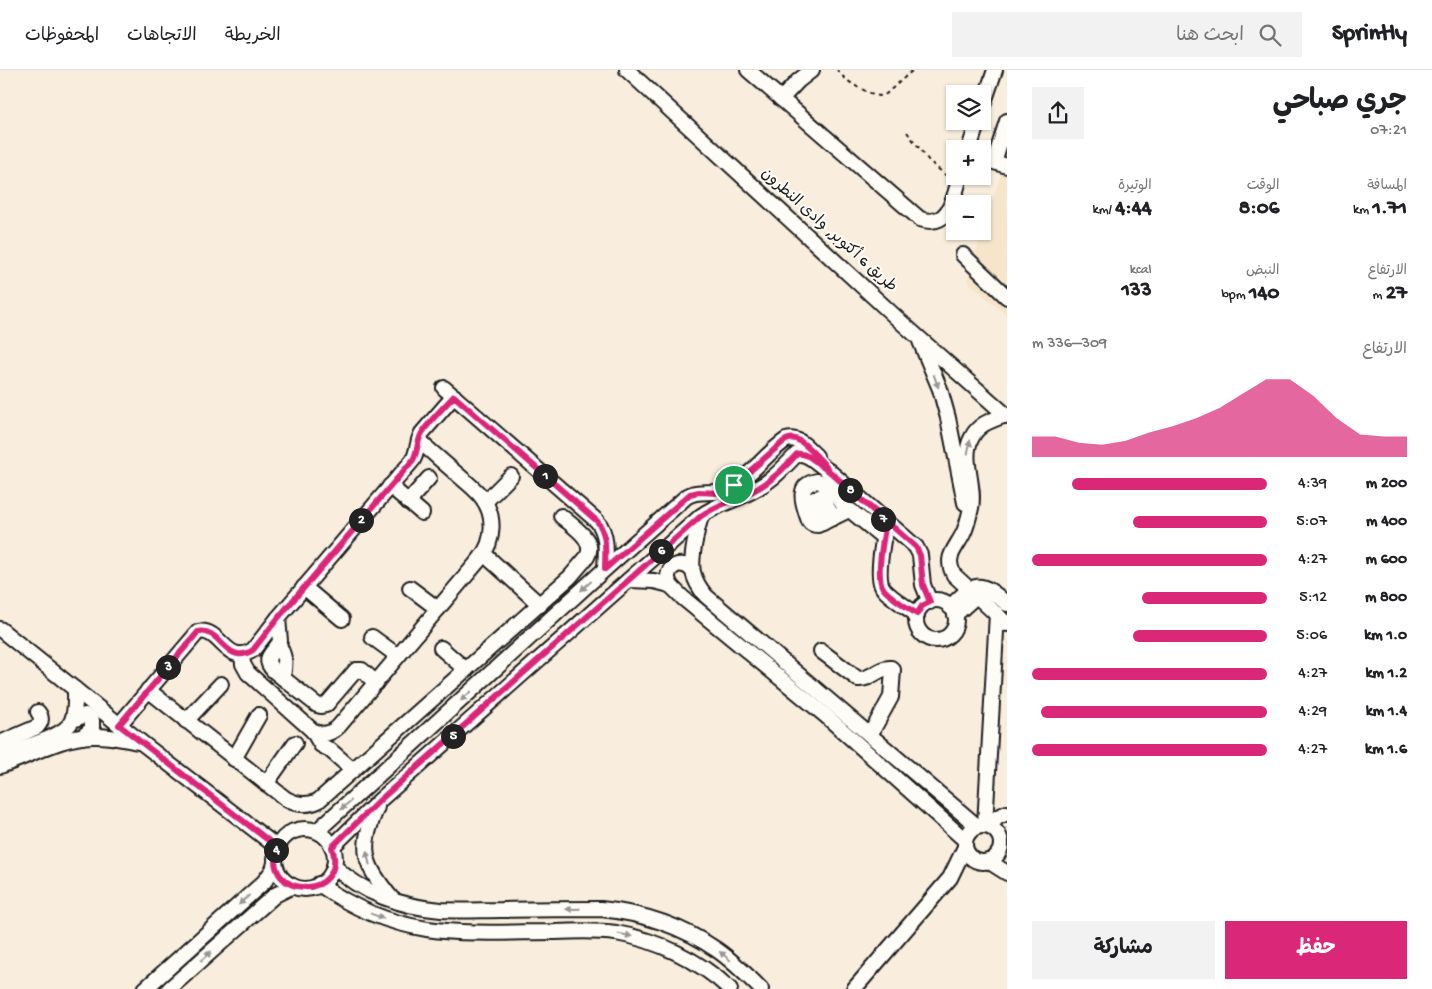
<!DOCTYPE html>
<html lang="ar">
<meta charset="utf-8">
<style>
:root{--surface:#fff;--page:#f2f2f2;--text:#202124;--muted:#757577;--line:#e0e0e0;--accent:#db2777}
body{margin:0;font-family:"Gochi Hand","Playpen Sans Arabic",sans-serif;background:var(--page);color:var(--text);direction:rtl;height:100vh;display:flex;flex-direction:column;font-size:19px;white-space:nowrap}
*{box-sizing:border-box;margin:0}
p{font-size:16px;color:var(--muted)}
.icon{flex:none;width:28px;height:28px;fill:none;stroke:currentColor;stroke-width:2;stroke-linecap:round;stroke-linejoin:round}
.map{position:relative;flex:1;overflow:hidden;direction:ltr}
.side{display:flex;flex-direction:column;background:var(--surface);width:425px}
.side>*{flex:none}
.tools{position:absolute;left:946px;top:15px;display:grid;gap:10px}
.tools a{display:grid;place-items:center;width:45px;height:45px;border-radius:0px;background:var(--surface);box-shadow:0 1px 4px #0004;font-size:25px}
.pin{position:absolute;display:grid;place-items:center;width:42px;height:42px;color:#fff;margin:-21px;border:2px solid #fff;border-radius:50%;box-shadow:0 1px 5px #0007}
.km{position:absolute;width:25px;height:25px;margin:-12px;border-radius:50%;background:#222;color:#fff;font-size:14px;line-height:25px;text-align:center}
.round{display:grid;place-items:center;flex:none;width:52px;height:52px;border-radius:0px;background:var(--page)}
.headline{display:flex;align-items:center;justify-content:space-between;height:85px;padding:0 25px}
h1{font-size:28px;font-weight:700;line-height:38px}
.metrics{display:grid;grid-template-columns:repeat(3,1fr);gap:8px;height:85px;padding:5px 25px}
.metrics div{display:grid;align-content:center}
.metrics b{font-size:21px;font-weight:700}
.metrics small{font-size:14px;font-weight:400}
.metrics p{font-size:14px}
.chart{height:140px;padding:10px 25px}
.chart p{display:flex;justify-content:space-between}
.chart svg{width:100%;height:90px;margin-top:5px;fill:var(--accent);opacity:.7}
.button{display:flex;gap:10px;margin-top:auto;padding:10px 25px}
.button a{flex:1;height:58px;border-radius:0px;background:var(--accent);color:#fff;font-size:20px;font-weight:700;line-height:58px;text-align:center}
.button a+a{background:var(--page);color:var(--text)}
ul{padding:0 25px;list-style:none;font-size:16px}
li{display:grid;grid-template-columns:80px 60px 1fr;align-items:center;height:38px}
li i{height:12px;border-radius:6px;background:var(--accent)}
header{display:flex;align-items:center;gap:30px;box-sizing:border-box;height:70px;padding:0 25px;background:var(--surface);border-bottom:1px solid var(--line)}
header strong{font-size:24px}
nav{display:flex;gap:28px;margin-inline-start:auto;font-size:18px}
.search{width:350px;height:45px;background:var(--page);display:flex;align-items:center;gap:12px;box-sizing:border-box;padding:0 18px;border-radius:0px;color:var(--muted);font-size:19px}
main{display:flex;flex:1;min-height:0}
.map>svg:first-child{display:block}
.built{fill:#f6e5cb}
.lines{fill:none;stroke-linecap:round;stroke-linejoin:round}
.minor-casing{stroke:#1c1c1c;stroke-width:18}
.path{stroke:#1c1c1c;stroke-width:2;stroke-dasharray:4 4;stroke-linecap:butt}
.minor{stroke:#fdfcf7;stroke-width:14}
.oneway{fill:#989794}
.route-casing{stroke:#fff;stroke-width:10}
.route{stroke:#db2777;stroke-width:6}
.labels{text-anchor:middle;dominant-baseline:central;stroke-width:4;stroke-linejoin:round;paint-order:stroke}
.street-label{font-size:16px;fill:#1c1c1c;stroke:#fdfcf7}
</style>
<header>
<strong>Sprintly</strong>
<div class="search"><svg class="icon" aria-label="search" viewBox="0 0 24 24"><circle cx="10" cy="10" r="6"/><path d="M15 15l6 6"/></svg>ابحث هنا</div>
<nav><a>الخريطة</a><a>الاتجاهات</a><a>المحفوظات</a></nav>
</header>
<main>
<section class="side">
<div class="headline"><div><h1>جري صباحي</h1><p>07:21</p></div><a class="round"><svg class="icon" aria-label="share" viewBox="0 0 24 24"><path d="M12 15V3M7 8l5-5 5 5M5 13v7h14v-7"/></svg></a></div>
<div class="metrics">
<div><p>المسافة</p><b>1.71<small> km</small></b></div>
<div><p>الوقت</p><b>8:06</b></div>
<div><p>الوتيرة</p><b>4:44<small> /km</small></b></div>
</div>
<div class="metrics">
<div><p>الارتفاع</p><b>27<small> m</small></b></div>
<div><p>النبض</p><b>140<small> bpm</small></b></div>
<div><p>kcal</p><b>133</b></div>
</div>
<div class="chart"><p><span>الارتفاع</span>309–336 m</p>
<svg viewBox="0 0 160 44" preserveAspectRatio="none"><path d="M0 44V34L10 34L20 37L30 38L40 36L50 32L60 29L70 25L80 20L90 13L100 6L110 6L120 14L130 25L140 33L150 34L160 34V44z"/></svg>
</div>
<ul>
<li><b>200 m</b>4:39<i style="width:83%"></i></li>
<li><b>400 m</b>5:07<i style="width:57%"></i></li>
<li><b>600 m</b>4:27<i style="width:100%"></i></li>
<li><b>800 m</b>5:12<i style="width:53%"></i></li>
<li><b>1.0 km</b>5:06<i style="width:57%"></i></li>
<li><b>1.2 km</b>4:27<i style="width:100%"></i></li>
<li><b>1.4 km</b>4:29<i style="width:96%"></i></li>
<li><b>1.6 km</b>4:27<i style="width:100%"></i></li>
</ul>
<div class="button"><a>حفظ</a><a>مشاركة</a></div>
</section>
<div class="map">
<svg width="1007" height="919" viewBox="0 0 1007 919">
<rect width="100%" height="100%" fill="#f9eedd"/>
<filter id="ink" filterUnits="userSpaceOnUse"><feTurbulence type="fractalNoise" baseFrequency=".02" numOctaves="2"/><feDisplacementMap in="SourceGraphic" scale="10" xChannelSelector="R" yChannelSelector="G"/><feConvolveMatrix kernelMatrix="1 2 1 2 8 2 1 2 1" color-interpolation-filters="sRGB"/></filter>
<g filter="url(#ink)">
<path class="built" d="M1007,84V246L967,211Z"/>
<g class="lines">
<defs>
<g id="minor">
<path d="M627,0L901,252L1007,346"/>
<path d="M748,0L920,149C950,159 954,127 960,106"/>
<path d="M781,29L798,11L812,0"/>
<path d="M982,38L995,0"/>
<path d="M1007,51L994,92L1007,96"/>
<path d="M969,79L978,51"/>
<path d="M963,185L1007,227"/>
<path d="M920,271L940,319L948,348L965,433"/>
<path d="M444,318L597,451C608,464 606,483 605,499"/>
<path d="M1006,345C993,350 979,353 972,367C960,388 976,415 971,438C969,447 967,456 963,464C955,480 944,487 954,505L1007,554"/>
<path d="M817,411C828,413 842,430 845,440L843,443L818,455C814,455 811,454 809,451C804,436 794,415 817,411Z"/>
<path d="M390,416L422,443"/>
<path d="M822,426L833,448"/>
<path d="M812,430L823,453"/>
<path d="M408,432L429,408"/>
<path d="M485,432L511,406"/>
<path d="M804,433L832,422"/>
<path d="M845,440L851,441L884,468"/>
<path d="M701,446C697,459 690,489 693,502C695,511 700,519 706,526L977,756"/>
<path d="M886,452C884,466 875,507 883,518C888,526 908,538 917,545"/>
<path d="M484,484L540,535"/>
<path d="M629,510L654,511L666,514L671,516L683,528L825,645L965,770"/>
<path d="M671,516C661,500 679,487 692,500"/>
<path d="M304,517L342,549"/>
<path d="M410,518L438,539"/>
<circle cx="936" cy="550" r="20"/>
<path d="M950,537C975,512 979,509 1007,534"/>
<path d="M955,545L976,526"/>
<path d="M278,548L280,571C275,583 260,587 274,601L317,635L321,636L326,635L356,600H362L376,613"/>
<path d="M0,559L142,673L277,777"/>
<path d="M372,567L398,586"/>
<path d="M279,575C286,589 285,593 283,608"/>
<path d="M441,578L466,600"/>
<path d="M821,581L858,609C871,610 879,597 891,598L893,600L891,627L870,665"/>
<path d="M242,584L243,594L248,603L313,661C323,666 331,664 339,656L480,489C495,470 496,444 480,425C473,417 465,411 457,404C444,393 432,382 419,371"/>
<path d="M148,620L286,729C297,735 307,736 318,731L570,507L587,487C597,470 572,456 561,446"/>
<path d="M73,650L85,645L92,650V659L82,667"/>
<path d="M186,651L221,614"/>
<path d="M119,655L198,562C221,557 226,597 253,580L278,548L413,390C418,381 417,371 422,363L454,326"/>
<path d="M313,661L321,675L330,680L353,700"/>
<path d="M0,673L37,657C42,652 42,647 38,642"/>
<path d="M0,685C18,678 66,668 72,650C76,641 75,629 75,619"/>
<path d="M234,689L259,645"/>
<path d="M0,696C30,686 60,667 92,666C108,665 123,669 138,672"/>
<path d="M266,714L295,673"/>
<path d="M377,737C359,780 363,793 392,829"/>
<path d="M985,755L997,544"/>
<circle cx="983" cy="774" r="18"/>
<path d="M989,756L998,747L1007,743"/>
<circle cx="305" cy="789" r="30"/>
<path d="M317,761L605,499L686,427C698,418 713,426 727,419C750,408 765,384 786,370C799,366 807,378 816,386"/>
<path d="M332,777L380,730L701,446C717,434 737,430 754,420C772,411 783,398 797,384C809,382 819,396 829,401L916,477L920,485L923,515L930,532"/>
<path d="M988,791L1007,803"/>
<path d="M334,796C361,823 403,837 441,840C461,841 481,840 502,840C535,839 568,839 601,839C642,843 682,856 717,880C733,891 747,905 761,919"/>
<path d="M319,814C351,837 388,853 427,859C469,865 513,862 555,862C575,861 595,860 616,863C657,870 699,890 730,919"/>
<path d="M145,919L264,812L273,800L275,793"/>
<path d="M169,919L275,825L293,816"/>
<path d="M854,919L950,808L965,777"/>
</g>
</defs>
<use href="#minor" class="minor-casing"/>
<g class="path">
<path d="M837,0C847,13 863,21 879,26L886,24L913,0"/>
<path d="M907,62L929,91L949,108"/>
</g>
<use href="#minor" class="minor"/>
</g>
<defs><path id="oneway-solid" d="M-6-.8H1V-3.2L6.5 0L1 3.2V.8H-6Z" transform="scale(1.25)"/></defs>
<g class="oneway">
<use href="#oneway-solid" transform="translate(936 311) rotate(70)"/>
<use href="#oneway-solid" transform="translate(969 377) rotate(-79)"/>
<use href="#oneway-solid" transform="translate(586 516) rotate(138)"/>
<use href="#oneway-solid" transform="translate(466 626) rotate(138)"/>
<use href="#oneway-solid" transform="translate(346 735) rotate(138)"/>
<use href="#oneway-solid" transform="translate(368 788) rotate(-103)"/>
<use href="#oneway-solid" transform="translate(244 830) rotate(138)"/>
<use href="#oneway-solid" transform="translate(573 839) rotate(179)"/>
<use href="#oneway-solid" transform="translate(377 846) rotate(20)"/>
<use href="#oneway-solid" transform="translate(625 865) rotate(11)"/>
<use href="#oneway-solid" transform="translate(206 886) rotate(-42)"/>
<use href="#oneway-solid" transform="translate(725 886) rotate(-141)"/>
</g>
</g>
<g class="lines" filter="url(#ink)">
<defs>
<path id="route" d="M734,415L718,423L699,422L690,424L605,499C605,483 608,464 597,451L454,326C443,338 430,350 422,363C417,371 418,381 413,390L278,548L253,580C226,597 221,557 198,562L119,655L277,777C261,830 349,831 332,777L380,730L701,446C717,434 737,430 755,420C772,411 784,398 797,384C809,382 819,396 829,401L916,477L920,485L923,515L930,532L922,536L917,544C908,538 888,526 883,518C875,506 884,466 886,452L829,401C825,394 805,373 798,370C792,367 787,369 783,372L734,415"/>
</defs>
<use href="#route" class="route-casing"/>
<use href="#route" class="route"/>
</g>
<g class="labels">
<g class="street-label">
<text transform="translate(828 161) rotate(42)">طريق 6 أكتوبر, وادى النطرون</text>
</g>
</g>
</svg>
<div class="tools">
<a><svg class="icon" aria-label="layers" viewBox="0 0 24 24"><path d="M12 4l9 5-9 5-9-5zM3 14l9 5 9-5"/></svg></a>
<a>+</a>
<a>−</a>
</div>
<div class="pin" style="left:734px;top:415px;background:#1e9e55"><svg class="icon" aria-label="arrive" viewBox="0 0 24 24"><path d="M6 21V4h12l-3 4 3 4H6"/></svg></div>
<b class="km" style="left:545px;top:406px">1</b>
<b class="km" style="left:361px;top:450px">2</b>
<b class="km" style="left:168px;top:597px">3</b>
<b class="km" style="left:276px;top:780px">4</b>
<b class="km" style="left:453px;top:666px">5</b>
<b class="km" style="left:661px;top:481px">6</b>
<b class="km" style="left:883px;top:449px">7</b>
<b class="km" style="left:850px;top:420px">8</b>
</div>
</main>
